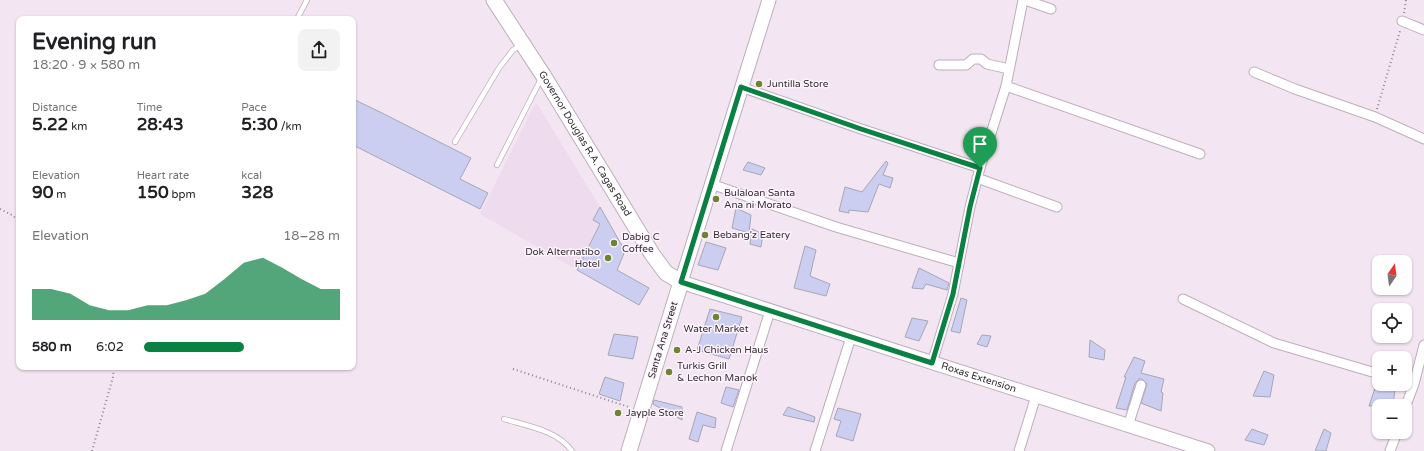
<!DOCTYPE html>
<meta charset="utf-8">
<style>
:root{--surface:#fff;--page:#f2f2f2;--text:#202124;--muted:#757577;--accent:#0b8043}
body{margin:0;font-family:"Varela Round",sans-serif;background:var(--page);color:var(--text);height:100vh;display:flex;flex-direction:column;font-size:15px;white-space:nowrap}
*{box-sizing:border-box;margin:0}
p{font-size:13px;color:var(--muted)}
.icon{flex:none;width:22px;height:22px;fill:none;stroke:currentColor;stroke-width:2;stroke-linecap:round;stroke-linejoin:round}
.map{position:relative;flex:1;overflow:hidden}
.panel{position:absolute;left:16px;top:16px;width:340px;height:354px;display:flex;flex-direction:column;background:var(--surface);border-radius:8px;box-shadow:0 1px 3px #0004}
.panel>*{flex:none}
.needle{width:26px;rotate:14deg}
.buttons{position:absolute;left:1372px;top:255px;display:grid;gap:8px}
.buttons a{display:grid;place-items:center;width:40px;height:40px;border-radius:8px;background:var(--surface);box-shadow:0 1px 3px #0004;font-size:20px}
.pin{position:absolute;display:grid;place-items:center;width:34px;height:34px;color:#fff;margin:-41px -17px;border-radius:50% 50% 50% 0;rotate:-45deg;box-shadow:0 0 4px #0007}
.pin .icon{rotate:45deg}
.round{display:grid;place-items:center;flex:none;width:42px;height:42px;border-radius:8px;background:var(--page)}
.head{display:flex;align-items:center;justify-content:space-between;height:68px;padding:0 16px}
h1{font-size:22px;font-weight:800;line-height:30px}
.metrics{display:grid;grid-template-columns:repeat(3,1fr);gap:6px;height:68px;padding:4px 16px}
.metrics div{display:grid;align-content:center}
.metrics b{font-size:17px;font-weight:800}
.metrics small{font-size:11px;font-weight:400}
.metrics p{font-size:11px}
.chart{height:112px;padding:8px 16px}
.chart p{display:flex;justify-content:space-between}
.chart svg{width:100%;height:72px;margin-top:4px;fill:var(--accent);opacity:.7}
ul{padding:0 16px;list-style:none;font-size:13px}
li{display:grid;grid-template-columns:64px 48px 1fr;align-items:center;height:30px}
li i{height:10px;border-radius:5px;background:var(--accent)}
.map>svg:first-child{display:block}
.built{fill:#eedbed}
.building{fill:#cccef1;stroke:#a5a6b5}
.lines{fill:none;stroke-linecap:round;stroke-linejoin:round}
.lane-casing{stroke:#bbafbb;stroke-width:6}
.street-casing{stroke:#bbafbb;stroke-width:11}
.secondary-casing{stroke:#bbafbb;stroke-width:15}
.primary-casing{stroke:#bbafbb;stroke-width:17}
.path{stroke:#8c848c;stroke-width:2;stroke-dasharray:1 3;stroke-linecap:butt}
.lane{stroke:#fff;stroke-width:4.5}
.street{stroke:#fff;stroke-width:9}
.secondary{stroke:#fff;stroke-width:13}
.primary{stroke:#fff;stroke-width:15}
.route-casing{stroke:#fff;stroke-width:8}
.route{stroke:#0b8043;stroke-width:5}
.poi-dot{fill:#708333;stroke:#fef4fe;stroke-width:1.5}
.labels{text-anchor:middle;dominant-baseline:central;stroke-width:3;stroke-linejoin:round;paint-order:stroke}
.poi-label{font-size:10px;fill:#332e33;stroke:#fef4fe;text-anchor:start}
.street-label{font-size:10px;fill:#332e33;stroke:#fef4fe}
</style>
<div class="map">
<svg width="1424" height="451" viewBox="0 0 1424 451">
<rect width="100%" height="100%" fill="#f3e6f2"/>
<path class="built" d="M536,102L600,207L593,220L600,224L577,270L480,214Z"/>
<g class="building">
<path d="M353,99L380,112L471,158L460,179L488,193L480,209L353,145Z"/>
<path d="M886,161L888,163L883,175L893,178L890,188L879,184L868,212L849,210V213L839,211L845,187L862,192Z"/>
<path d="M748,162L765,168L761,175L743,170Z"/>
<path d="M600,207L625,251L617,270L649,288L639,305L577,270L600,224L593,220Z"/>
<path d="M736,208L751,215L749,233L732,228Z"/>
<path d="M752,229L763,234L761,247L750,244Z"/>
<path d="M706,242L726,248L718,270L698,265Z"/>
<path d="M805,246L816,250L810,276L830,284L826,296L794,288Z"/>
<path d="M919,268L949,283L947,290L926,284L923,289L912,288Z"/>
<path d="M961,298L967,300L960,333L951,331Z"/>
<path d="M710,309L742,317L729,359L697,350Z"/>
<path d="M912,318L928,321L919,341L905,337Z"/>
<path d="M614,334L638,337L633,359L608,355Z"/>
<path d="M982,335L991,336L987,347L977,344Z"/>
<path d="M1090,340L1105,350L1104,360L1089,357Z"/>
<path d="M1134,357L1145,361L1141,373L1164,379L1161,392L1163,393L1161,411L1141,403L1147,384L1142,379H1139L1135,383L1127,410L1116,408L1126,377H1124Z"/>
<path d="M1264,371L1274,375L1270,397L1253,396Z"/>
<path d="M605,377L624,383L620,401L599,394Z"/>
<path d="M1377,382H1379V384H1383L1395,389L1393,405L1369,406Z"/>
<path d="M726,387L739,390L733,407L721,403Z"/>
<path d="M654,400L682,407V420L653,404Z"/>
<path d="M788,407L815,417L814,422L783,415Z"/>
<path d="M838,408L861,414L853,441L836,436L841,421L834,419Z"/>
<path d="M697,412L716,418L715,428L703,425L698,442L689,439Z"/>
<path d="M1252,429L1268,435L1264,445L1245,440Z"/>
<path d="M1324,429L1331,433L1326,451H1315Z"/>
</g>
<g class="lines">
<defs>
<g id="lane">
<path d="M297,19L307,0"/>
<path d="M455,142L499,68L513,50L521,45"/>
<path d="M497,165L541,79"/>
<path d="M504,419C527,426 557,430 572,451"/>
</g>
<g id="street">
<path d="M1025,0L1051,9"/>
<path d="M1402,21L1424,30"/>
<path d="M939,65H966L973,59H981L987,64L1009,69"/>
<path d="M1254,72L1295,89L1375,117L1424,139"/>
<path d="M1006,86L1200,154"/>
<path d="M741,87L861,129L980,168"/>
<path d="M977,178L1057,207"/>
<path d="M711,184L836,227L959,263"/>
<path d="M1183,299L1274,343L1379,374"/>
<path d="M932,363L953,294L970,207L980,168L1006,86L1023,0"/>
<path d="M1405,408L1414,384L1424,345"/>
<path d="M1128,426L1141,385"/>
<path d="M726,451L770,311"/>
<path d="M815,451L851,337"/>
<path d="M1019,451L1036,396"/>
<path d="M1390,451L1397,432"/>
</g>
<g id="secondary">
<path id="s1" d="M769,0L681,282L1208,451"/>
</g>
<g id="primary">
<path id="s2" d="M494,0L543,75L652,254L666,273L681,282L629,451"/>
</g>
</defs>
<use href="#lane" class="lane-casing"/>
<use href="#street" class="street-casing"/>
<use href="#secondary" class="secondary-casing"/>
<use href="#primary" class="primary-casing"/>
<g class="path">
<path d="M1404,13L1406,0"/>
<path d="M1377,109L1400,31"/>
<path d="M0,209L12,215L19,221"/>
<path d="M513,369L629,407"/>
<path d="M92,451L113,377L114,367"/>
</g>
<use href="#lane" class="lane"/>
<use href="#street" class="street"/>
<use href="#secondary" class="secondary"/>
<use href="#primary" class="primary"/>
</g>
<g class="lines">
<defs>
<path id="route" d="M741,87L861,129L980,168L970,207L953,294L932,363L681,282Z"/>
</defs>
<use href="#route" class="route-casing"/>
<use href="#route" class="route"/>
</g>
<g class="poi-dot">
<circle cx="759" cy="84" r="4"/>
<circle cx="716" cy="199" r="4"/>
<circle cx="705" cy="235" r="4"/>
<circle cx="614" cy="243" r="4"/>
<circle cx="608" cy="258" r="4"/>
<circle cx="716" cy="317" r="4"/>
<circle cx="677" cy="350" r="4"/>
<circle cx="669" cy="372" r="4"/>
<circle cx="618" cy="413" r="4"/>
</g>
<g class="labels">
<g class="poi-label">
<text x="767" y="84">Juntilla Store</text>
<text x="724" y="193">Bulaloan Santa<tspan x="724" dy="12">Ana ni Morato</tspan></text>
<text x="713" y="235">Bebang'z Eatery</text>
<text x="622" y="237">Dabig C<tspan x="622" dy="12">Coffee</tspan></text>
<text x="600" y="252" text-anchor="end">Dok Alternatibo<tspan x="600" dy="12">Hotel</tspan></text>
<text x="716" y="329" text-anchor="middle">Water Market</text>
<text x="685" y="350">A-J Chicken Haus</text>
<text x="677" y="366">Turkis Grill<tspan x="677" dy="12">&amp; Lechon Manok</tspan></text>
<text x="626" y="413">Jayple Store</text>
</g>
<g class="street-label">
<text stroke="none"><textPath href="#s2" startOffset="170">Governor Douglas R.A. Cagas Road</textPath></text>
<text transform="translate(663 340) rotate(-73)">Santa Ana Street</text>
<text stroke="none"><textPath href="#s1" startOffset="608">Roxas Extension</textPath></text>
</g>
</g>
</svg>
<div class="buttons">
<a><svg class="needle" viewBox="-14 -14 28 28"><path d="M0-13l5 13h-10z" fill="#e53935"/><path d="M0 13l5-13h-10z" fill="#757577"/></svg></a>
<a><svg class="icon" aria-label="locate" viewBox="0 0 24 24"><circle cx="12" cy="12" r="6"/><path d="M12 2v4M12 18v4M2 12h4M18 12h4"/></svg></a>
<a>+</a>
<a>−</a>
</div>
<div class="pin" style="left:980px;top:168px;background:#1e9e55"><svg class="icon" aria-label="arrive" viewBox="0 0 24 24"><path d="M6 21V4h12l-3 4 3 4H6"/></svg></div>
<section class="panel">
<div class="head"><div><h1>Evening run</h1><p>18:20 · 9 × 580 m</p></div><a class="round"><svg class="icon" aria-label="share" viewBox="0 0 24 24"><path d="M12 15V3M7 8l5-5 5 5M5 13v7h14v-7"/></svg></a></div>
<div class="metrics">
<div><p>Distance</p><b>5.22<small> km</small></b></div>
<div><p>Time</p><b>28:43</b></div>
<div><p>Pace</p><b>5:30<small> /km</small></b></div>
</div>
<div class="metrics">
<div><p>Elevation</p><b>90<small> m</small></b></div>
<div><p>Heart rate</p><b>150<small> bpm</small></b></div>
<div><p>kcal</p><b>328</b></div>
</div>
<div class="chart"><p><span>Elevation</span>18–28 m</p>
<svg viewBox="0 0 160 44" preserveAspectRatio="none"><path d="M0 44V25L10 25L20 28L30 35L40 38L50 38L60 35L70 35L80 32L90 28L100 19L110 9L120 6L130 12L140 19L150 25L160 25V44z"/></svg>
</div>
<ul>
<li><b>580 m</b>6:02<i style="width:51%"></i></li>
</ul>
</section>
</div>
